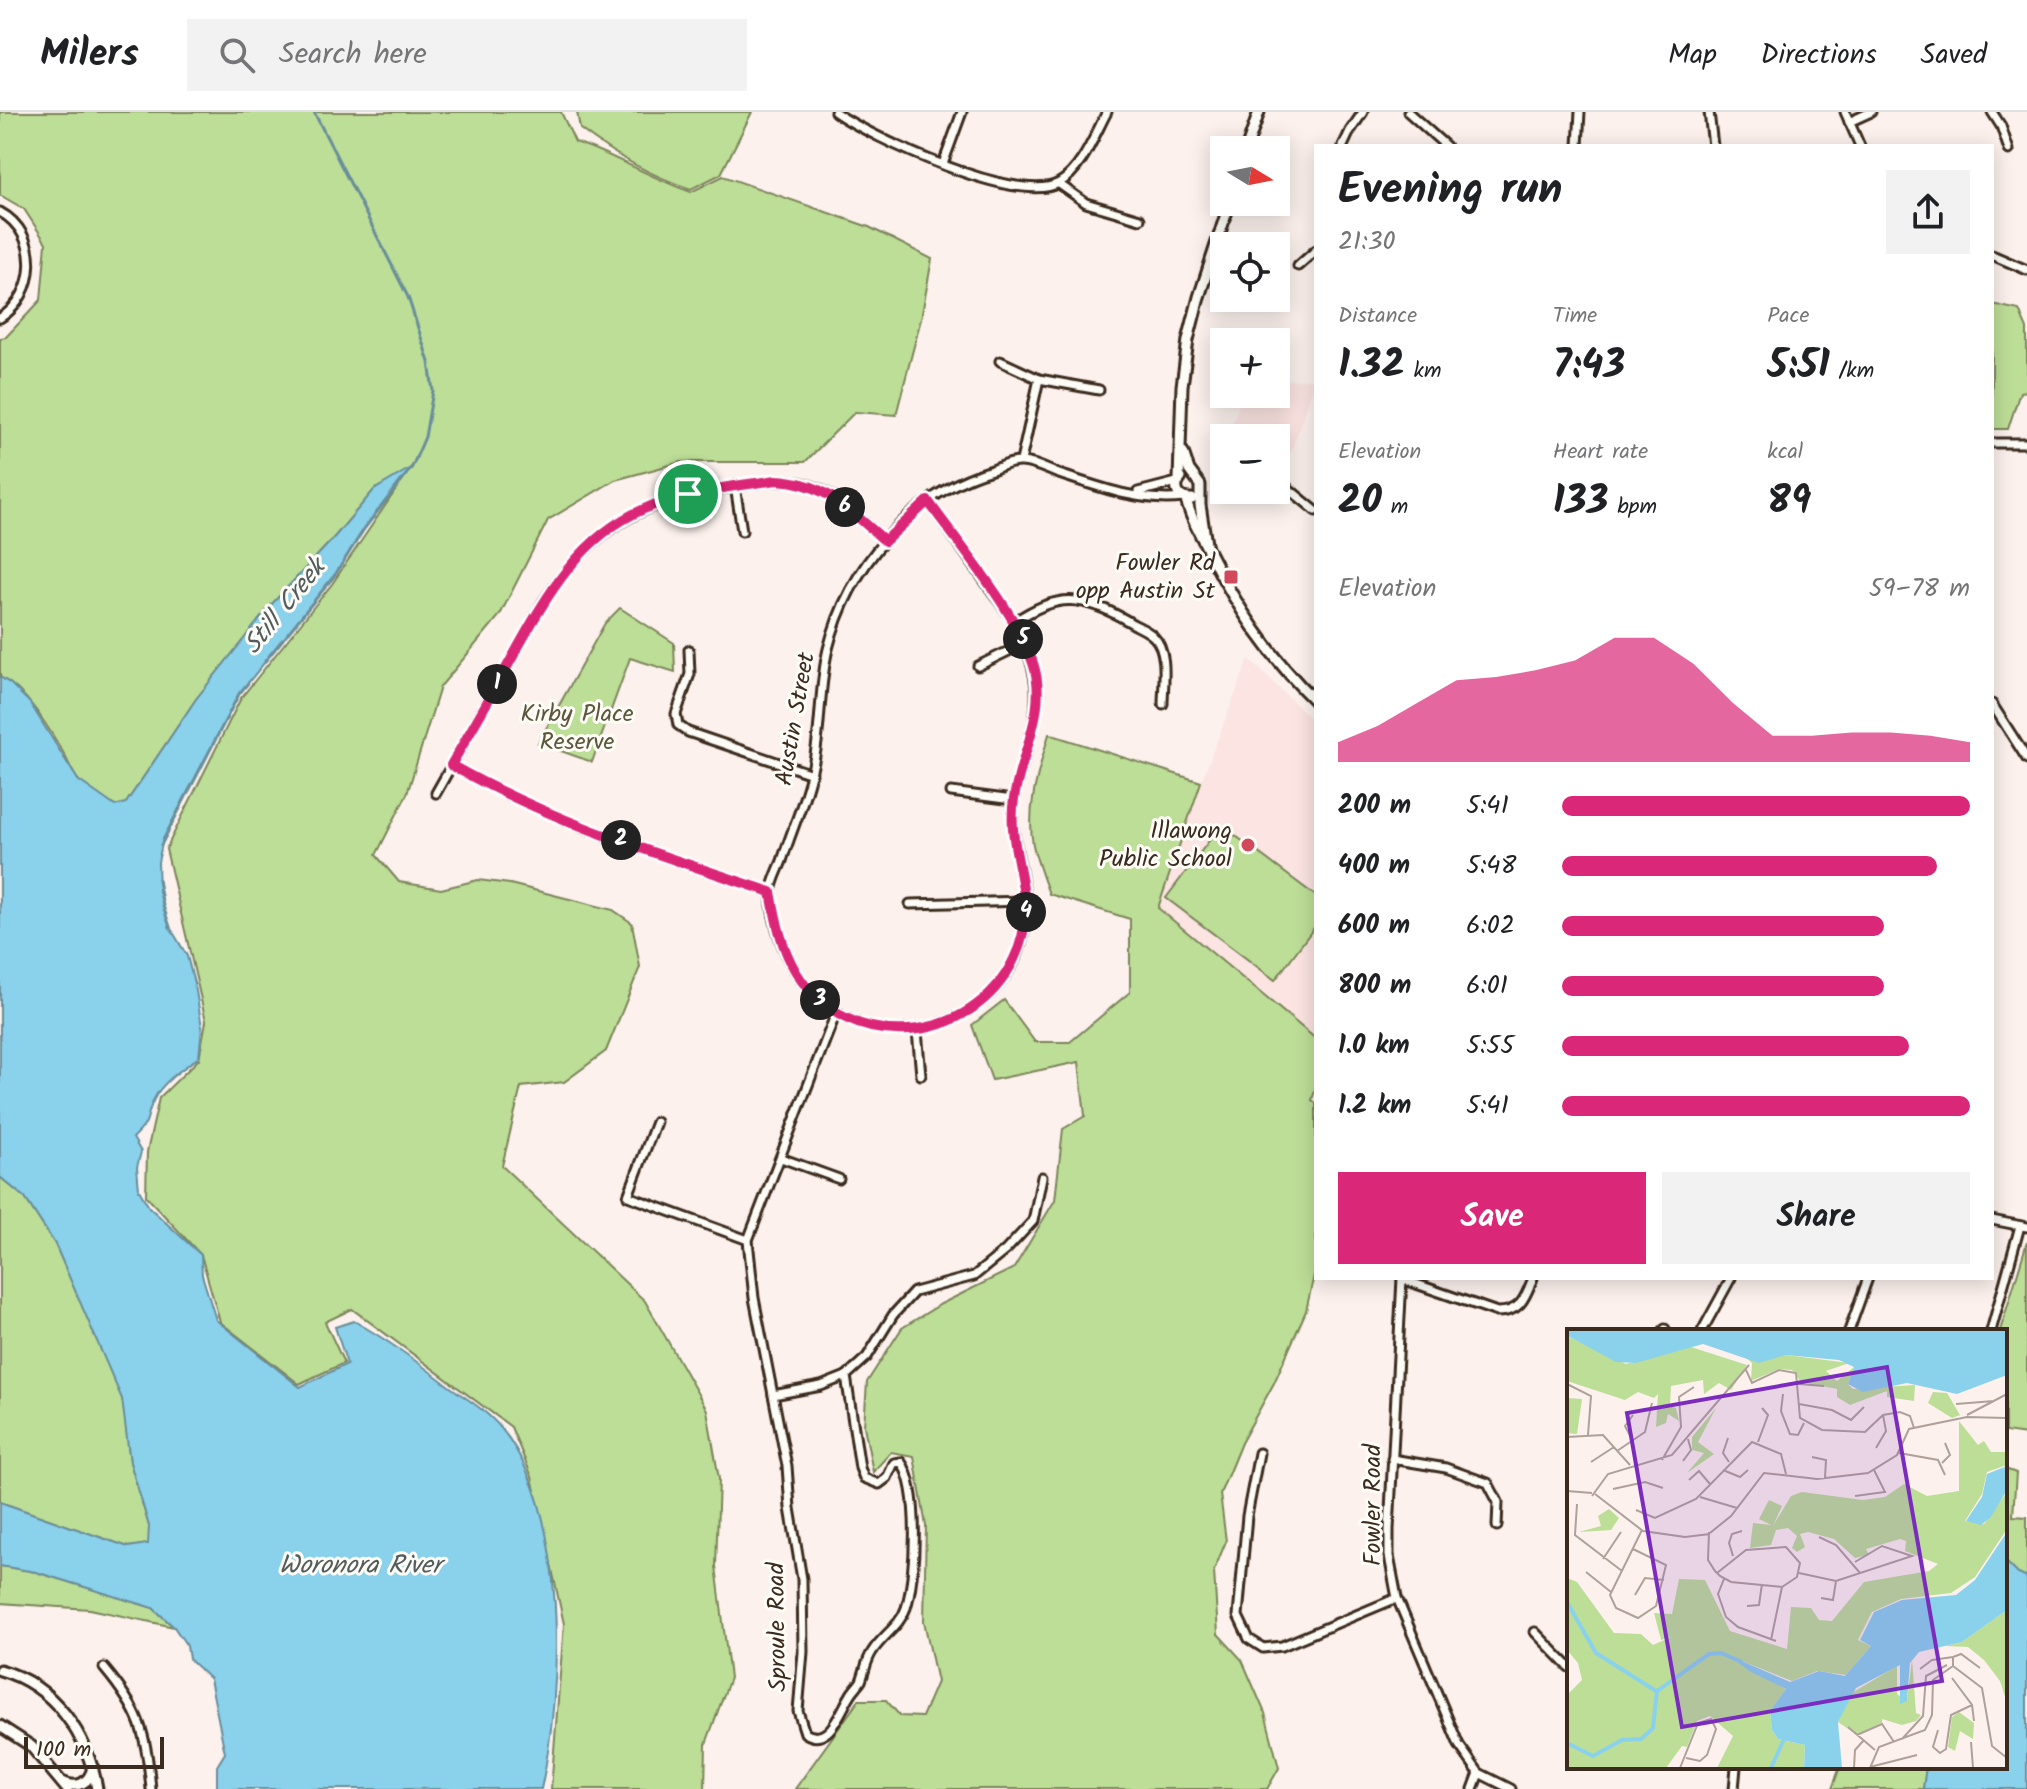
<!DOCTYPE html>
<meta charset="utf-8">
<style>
:root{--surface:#fff;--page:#f2f2f2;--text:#202124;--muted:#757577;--line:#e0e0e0;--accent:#db2777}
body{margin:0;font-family:Kalam,sans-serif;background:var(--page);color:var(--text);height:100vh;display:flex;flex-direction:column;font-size:30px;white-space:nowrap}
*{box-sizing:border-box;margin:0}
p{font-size:26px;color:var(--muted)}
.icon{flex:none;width:44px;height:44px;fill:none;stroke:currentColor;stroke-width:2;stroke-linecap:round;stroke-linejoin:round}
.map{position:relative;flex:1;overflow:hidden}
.drawer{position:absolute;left:1314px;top:32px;width:680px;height:1136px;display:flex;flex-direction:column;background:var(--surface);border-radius:0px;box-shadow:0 4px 20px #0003}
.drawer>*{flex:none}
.needle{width:52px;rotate:100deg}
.controls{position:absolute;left:1210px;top:24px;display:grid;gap:16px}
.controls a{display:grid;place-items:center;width:80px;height:80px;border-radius:0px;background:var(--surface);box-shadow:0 4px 20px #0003;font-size:40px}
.scale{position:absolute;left:24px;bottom:20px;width:140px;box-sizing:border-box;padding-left:8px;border:4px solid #3b2a1e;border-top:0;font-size:22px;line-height:28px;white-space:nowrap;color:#3b2a1e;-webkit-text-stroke:6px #fdfcf7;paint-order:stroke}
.pin{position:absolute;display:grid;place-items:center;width:68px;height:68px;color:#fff;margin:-34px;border:4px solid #fff;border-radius:50%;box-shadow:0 2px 8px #0007}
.km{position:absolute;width:40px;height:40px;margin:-20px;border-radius:50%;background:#222;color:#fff;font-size:22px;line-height:40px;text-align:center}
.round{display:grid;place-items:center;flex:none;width:84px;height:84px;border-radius:0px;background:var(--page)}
.headline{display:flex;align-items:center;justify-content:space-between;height:136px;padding:0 24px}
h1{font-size:44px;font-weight:600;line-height:60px}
.stats{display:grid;grid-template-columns:repeat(3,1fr);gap:12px;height:136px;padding:8px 24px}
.stats div{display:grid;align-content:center}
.stats b{font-size:40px;font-weight:600}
.stats small{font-size:22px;font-weight:400}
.stats p{font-size:22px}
.chart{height:224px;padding:16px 24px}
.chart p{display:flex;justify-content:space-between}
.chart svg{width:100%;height:144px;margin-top:8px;fill:var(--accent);opacity:.7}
.cta{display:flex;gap:16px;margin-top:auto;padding:16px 24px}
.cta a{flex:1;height:92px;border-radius:0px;background:var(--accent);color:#fff;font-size:32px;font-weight:600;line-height:92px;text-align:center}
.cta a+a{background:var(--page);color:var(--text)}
ul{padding:0 24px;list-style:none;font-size:26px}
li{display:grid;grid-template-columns:128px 96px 1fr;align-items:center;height:60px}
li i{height:20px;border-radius:10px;background:var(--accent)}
header{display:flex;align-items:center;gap:48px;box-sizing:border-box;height:112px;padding:0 40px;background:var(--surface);border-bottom:2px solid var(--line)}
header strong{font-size:38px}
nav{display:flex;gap:44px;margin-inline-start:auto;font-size:28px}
.search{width:560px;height:72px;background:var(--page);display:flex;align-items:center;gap:20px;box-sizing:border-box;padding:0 28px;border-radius:0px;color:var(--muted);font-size:30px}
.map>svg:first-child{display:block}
.built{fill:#fbe4e1}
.green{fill:#bdde97;stroke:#7c845a;stroke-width:2}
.water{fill:#8ad1ec;stroke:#6a8e9a;stroke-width:2}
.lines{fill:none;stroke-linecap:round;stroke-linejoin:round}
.stream{stroke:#6a8e9a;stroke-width:3}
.minor-casing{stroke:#3b2a1e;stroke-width:13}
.tertiary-casing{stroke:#3b2a1e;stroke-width:15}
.minor{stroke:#fdfcf7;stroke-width:7}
.tertiary{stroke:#fdfcf7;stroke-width:9}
.route-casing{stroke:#fff;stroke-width:16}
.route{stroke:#db2777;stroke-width:10}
.poi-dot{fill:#d1495b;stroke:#fdfcf7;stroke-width:3}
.labels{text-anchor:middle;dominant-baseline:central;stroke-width:6;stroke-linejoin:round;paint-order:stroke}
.poi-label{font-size:24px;fill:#3b2a1e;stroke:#fdfcf7;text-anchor:end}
.park-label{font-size:24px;fill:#5c573c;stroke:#fdfcf7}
.street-label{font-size:24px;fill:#3b2a1e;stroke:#fdfcf7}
.water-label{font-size:26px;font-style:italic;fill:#535c5c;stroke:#fdfcf7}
.inset-river{fill:none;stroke:#8ad1ec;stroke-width:4}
.inset-road{fill:none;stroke:#afa19a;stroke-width:2}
.view{fill:#7b2cbf;fill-opacity:0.15;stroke:#7b2cbf;stroke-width:4}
.inset-edge{fill:none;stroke:#3b2a1e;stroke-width:4}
</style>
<header>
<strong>Milers</strong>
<div class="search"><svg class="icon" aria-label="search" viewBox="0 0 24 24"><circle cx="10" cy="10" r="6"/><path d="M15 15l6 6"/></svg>Search here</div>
<nav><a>Map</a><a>Directions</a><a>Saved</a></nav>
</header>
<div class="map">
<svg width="2027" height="1677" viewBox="0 0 2027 1677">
<rect width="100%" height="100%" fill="#fcf1ed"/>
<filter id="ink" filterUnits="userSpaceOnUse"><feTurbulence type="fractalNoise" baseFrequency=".0125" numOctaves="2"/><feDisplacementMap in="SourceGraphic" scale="16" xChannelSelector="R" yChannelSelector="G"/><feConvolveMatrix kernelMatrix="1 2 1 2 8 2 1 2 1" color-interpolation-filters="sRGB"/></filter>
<g filter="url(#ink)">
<g class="built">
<path d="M1316,267L1290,342L1276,337V326H1244L1229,321L1243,282H1276V269Z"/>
<path d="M1249,547L1316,612V926L1158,796L1201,670Z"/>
</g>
<g class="green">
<path d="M0,0H561L575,30C615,43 650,66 691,80L723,64L869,115L932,147L921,207L896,303L855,300L805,350H681L615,368L548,408L500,503L440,575L407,682L376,743L399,770L441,777L478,768L510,772L613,798L632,811L640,855L606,939L564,970L521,975L502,1054L645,1189L707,1298L719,1367L716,1454L730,1566L706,1632L705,1677H551L564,1512L532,1365L511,1315L352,1197L325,1210L344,1251L299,1272L220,1210L201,1143L146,1084L147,1040L159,986L199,947L206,909L166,737L241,586L332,472L410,357L374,378L331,429L271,493L196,587L126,691L115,694C103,687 89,680 79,669C72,661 69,651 64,642C48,615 28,580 0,565V226L6,225L41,188L46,131L24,97L0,83Z"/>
<path d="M577,0H752L721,62L691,77C651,64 614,43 580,17Z"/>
<path d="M1992,192L2019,198L2027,217V279L2020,280L2008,317H1992Z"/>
<path d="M620,496L674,531L675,560L630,546L592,650L538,631L605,511Z"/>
<path d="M1049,622L1201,670L1158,796L1316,927V975L1312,988L1316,991V1154L1306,1199L1274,1271L1241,1331L1220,1382L1226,1429L1214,1459L1218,1522L1242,1548L1265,1601L1279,1656L1267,1677H795L859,1588H886L900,1604L922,1605L937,1570L924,1509L926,1414L914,1344L891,1340L873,1360L864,1314L867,1270L902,1216L941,1192L1014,1156L1055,1088L1063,1017L1085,1004L1079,950L992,968L972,913L1004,888L1035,930H1070L1130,880V807L1049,782C1043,766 1037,750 1033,733C1026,696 1039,657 1049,622Z"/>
<path d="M1221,713L1316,784V813L1275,868L1166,786Z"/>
<path d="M0,1065L25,1086L55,1132L123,1287L130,1350L149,1414V1432L128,1435L0,1390Z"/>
<path d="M2027,1130V1323L2005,1320V1219H2000Z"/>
<path d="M2005,1357L2016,1361L2013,1404L2027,1405V1466L2018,1462L2005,1449Z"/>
<path d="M0,1454L36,1460L153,1496L174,1515L90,1497L0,1491Z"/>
<path d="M1840,1655H1926V1657L1923,1677H1832Z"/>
</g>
<g class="water">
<path d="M412,355L364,417L335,463L239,582L163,727L158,750L159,780L170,815L187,844L196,879L202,915L199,945C183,956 161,971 153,989C144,1009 152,1008 133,1026L141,1040L137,1055L139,1078L149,1095L201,1143L202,1163L216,1208L300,1275L347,1252L335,1215L354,1209C388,1228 418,1250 449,1274C467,1287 487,1299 501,1316C569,1399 563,1578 541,1677H217V1654L225,1641L210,1567L189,1547L187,1534L174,1515L153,1496L36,1460L0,1454V1390L128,1435L148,1432L149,1414L130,1350L122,1287L55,1132L25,1086L0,1065V565L11,572L30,591L78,668L115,694L126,691L196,587L271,493L331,429L374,378Z"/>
<path d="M2005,1449L2018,1462L2027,1466V1677H1923L1926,1655H2005Z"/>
</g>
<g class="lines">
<g class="stream">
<path d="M288,521L335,463L364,417L412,355L425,325L433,279L429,250L408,185L314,0"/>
<path d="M265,549L283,527"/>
<path d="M161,733L239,582L248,571"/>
<path d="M158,768L163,794L170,815"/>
</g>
<defs>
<g id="minor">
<path d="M835,0C872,26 1018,94 1059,71C1082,58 1095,22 1107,0"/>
<path d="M1408,0L1446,34"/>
<path d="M1709,0L1713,34"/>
<path d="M1845,0L1860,34"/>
<path d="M1992,0L2001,14L2009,38"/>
<path d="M1849,10L1871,0"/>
<path d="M1343,34L1350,19L1363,0"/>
<path d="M1578,34L1580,0"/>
<path d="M943,52L962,0"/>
<path d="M1059,72L1086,91L1140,107"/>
<path d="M0,100C41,122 38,183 0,206"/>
<path d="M1992,143L2027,158"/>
<path d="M1298,154L1316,138"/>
<path d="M1000,249L1039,267L1099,278"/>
<path d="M1992,331H2027"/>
<path d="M1021,349L1039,267"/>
<path d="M1276,362L1283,372L1316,399"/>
<path d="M735,374L742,419"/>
<path d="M1138,380L1177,370"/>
<path d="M928,389L1014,510C1039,557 1042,586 1027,638C1022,656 1015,674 1013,692C1011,722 1020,747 1024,776C1046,906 871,973 797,862C783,841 772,808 771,782C771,772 778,759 782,749C791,720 804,692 811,662C822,622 818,578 828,537C848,456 911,381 992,358C1000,355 1010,350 1019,350C1031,349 1048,358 1059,362C1099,375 1141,391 1183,386"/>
<path d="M1014,510C1058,480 1082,483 1128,509C1135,514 1148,518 1154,525C1169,540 1163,573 1163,592"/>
<path d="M689,538L690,562L676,602L678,613L688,620L812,662"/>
<path d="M978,554L1025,531"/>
<path d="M1992,592L2027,647"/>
<path d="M451,653C551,710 663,744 771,780"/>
<path d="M951,680L1013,688"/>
<path d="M436,681L544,489C597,411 643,389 734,375C758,371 783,365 806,372C837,380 861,409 885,429"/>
<path d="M910,792L1027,789"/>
<path d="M836,901L748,1128L754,1186L787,1354L790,1396L802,1467L803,1540L798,1599L805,1621C829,1636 840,1600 850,1584C853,1578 858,1574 861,1569C865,1559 866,1549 872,1540C882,1524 900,1514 906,1496C916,1465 920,1376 901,1350L894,1351L887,1366L879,1372L864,1366L860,1356L846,1264"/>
<path d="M917,919L921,963"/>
<path d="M656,1010L628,1084L748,1128"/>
<path d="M781,1046L839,1067"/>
<path d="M1992,1108L2027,1115"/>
<path d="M1402,1166L1389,1418V1444L1397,1486L1459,1633L1479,1661L1511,1677"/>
<path d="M1402,1167L1497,1200C1521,1200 1525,1186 1533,1166"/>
<path d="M1663,1219L1665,1217"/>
<path d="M1702,1219L1731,1166"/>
<path d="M1849,1219L1868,1166"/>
<path d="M1991,1219L2020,1114"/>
<path d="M773,1283L821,1274L846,1264L867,1245L893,1203L914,1180L974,1164L1006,1138L1033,1109L1042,1065"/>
<path d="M1259,1341L1247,1404L1238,1504L1249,1527L1263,1536L1282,1534L1397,1486"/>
<path d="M1392,1347L1446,1356L1488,1371L1498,1390L1497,1414"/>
<path d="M1535,1520L1569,1555"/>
<path d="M104,1556C141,1600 146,1621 151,1677"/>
<path d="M1473,1677L1479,1661"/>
<path d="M1734,1677L1736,1655"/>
</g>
<g id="tertiary">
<path d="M1246,38L1259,0"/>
<path d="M1183,340L1189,358L1200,373V393L1206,432"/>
<path d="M1181,366C1172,376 1178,388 1192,387"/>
<path d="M1179,368L1182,274L1188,228L1199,185L1230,90"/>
<path d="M1186,387C1190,406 1200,421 1208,438C1237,496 1270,545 1316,590"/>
<path d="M0,1558C54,1573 88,1623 97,1677"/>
<path d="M0,1614L31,1634L67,1677"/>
<path d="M64,1671C78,1677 89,1671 93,1656"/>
</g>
</defs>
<use href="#minor" class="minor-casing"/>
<use href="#tertiary" class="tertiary-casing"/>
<use href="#minor" class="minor"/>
<use href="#tertiary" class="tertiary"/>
</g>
</g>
<g class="lines" filter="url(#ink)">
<defs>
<path id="route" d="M776,368C826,370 849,398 885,429L928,389C961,435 1015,498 1033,551C1049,598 1020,642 1014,687C1005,746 1043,788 1014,847C973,934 847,945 796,860C781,835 776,808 771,780C663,744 551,710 451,653C472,617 492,582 512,546C545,487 578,425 644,397C685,379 731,375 776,368Z"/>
</defs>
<use href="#route" class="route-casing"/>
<use href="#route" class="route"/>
</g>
<g class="poi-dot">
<rect x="1223" y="457" width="16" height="16" rx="4"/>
<circle cx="1248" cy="733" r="8"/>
</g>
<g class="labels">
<g class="poi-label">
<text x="1215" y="451">Fowler Rd<tspan x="1215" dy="28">opp Austin St</tspan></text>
<text x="1232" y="719">Illawong<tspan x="1232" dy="28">Public School</tspan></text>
</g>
<g class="park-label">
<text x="577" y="602">Kirby Place<tspan x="577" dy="28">Reserve</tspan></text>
</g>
<g class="street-label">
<text transform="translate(796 607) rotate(-80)">Austin Street</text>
<text transform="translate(1373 1393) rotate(-90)">Fowler Road</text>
<text transform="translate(778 1515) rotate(-91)">Sproule Road</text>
</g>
<g class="water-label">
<text transform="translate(285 495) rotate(-51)">Still Creek</text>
<text x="360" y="1454">Woronora River</text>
</g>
</g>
<g transform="translate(1567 1217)">
<rect width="440" height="440" fill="#fcf1ed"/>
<path d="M0,7L59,35L124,18L180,36L164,61L152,54L137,65L136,51L104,57L103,77L109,79L112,92L101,85L99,94L89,98L91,65L87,69L71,63L58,71L0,52ZM219,26L282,34L259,42L270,52L287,38L281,55L286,60L348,56L347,72L320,68V62L283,76L270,68V60L234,53L225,41L212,40L184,52L185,34L178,28L190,31ZM366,63L380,64L393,86L385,89L361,74ZM0,69L15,70L10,105L0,104ZM149,79L131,113L147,125L120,144L137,124L125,121V108ZM392,92L411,116L417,112L424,123H440V136L420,143L415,165L398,192L417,195L440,163V200L408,248L384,264L334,270L305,283L291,311L304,317L279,346L250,342L225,352L160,326L219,360L203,382L205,401L211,410L238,416L237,439H150L166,407L143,387L130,392L120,418L115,417L99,439H0V366L15,351L11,334L0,321V249L10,253L47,304L74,305L86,316L104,308L94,311L87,284L105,285L112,250L138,251L163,302L220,320L224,278L244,279L252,291L265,292L297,253L362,242L371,235L338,222L339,212L333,210L299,220L302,226L288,229L267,210L241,203L233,205L238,218L230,223L225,219L230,207L221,199L209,201L204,216L183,219L186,194L204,196L192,190L202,171L215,177L206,197L224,167L235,163L296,171L318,168L337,155L360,167L392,162ZM42,180L52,189L44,201L12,203L34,197L31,187ZM440,281V374L433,352L417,331L401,318L378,317L395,313ZM345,330L349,384L354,386L349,392L335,396L315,390V395L290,406L271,393L283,365L330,337V365L340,372ZM392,383L407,394L406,410L393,402L388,422L381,418L385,388Z" fill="#bdde97"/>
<path d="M0,1H440V46L390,65L340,54L296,63L281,55L287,38L272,31L219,26L192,34L136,15L69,34L49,33L1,7ZM440,137V161L424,188L414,196L399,192L415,168L420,145ZM440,203V281L395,313L352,323L343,334L340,372L333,375V336L289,359L271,393L275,439H237L238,416L211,410L205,401L203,382L219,360L184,343L159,325L223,353L252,342L278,347L304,317L293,311L307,283L335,271L389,266L408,251Z" fill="#8ad1ec"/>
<path class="inset-river" d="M0,273L29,324L89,362M0,414L26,427L55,411L74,410L86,399L90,362L142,325L154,324L175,333M204,439L218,408"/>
<path class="inset-road" d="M179,41L185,54L212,41L229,44L233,89L255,101L298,103L316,86L333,83L343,87L347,99M0,55L24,67L21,106M232,55L257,57M216,65L214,82L223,105L231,106L237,94M232,75L265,81L284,91L297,78M389,75L427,72M66,86L58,97L66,112M400,86L440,65M0,108L36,106L63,136M161,109L156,124L162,133M191,113L201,86L195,79M309,119L319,102L316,86M50,122L78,103L85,74M332,124L371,131L378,146M245,128L259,131L258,149M95,131L114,98L112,68L127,58M116,132L124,121L121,110M24,133L47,118M375,134L383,126L378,114M156,141L173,148L181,141M122,151L132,142L143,155M46,160L78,153L96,159M0,162L25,164M28,165L76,202L118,208L143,205M25,167L41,145L105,126L182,36M288,167L318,163L307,141M133,168L170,179M10,175L8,206L55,242M69,181L88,189L129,170L185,113L214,125L219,145M142,203L141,231L148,242L153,247L164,253L215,258L230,248L233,234L219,218L179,221L150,244M143,204L164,187L197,144L250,150L301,144L330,126L342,100L400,88L440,89M252,208L269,216L293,244M66,220L99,236L89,277L71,289L49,279L43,266L75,201M166,227L162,214L165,205L175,202M36,230L54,203M19,243L44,263M232,244L269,252L345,227L315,217L288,233M157,250L151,265L159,288L171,298L209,312M68,266L78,249L97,251M254,269L266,271L269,252M180,277L192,276L195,255M204,311L215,258M386,337V328L394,325L413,339M353,340L365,331L386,328M385,349L405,376L407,392M281,398L308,421M371,401L366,418L373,424L379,420L384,386L405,376M290,406L315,395L327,413M335,410L356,387L359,347L380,336M404,413L406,439M303,438L350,426M113,439L131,394L144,390L149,400L140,426L133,432L119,429M287,439L288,421L297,411M303,439L312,418L358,401L365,386L366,351L386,337L415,359L425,417L440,429"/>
<path class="view" d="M320,38L375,352L115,398L60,84Z"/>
<rect width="440" height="440" class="inset-edge"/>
</g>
</svg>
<div class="controls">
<a><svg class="needle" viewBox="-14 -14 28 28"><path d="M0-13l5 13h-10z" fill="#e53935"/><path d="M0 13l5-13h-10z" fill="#757577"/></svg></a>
<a><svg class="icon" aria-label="locate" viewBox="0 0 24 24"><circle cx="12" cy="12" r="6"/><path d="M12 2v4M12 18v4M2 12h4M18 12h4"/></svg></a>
<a>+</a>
<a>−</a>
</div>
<div class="scale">100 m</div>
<div class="pin" style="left:688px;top:382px;background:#1e9e55"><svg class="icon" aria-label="arrive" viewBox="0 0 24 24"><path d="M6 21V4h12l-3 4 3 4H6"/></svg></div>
<b class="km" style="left:497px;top:572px">1</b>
<b class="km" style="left:621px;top:728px">2</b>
<b class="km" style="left:820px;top:888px">3</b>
<b class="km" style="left:1026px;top:800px">4</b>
<b class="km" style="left:1023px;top:527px">5</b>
<b class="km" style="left:845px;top:395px">6</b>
<section class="drawer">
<div class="headline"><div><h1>Evening run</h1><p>21:30</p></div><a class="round"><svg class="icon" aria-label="share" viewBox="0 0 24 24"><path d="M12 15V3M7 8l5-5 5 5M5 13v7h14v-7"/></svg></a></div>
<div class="stats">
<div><p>Distance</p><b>1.32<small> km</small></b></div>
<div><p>Time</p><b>7:43</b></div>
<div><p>Pace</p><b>5:51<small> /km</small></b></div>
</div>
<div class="stats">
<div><p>Elevation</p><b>20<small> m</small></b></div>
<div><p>Heart rate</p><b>133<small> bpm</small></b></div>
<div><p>kcal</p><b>89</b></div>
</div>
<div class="chart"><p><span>Elevation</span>59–78 m</p>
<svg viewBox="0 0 160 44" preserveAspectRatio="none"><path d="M0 44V38L10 33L20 26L30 19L40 18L50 16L60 13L70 6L80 6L90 14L100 26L110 36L120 36L130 35L140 35L150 36L160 38V44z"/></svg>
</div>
<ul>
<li><b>200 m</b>5:41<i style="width:100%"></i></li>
<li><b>400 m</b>5:48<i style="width:92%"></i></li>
<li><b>600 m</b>6:02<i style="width:79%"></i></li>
<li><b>800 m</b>6:01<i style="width:79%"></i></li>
<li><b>1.0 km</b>5:55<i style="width:85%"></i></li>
<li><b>1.2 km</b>5:41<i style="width:100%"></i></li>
</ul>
<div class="cta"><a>Save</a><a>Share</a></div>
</section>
</div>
